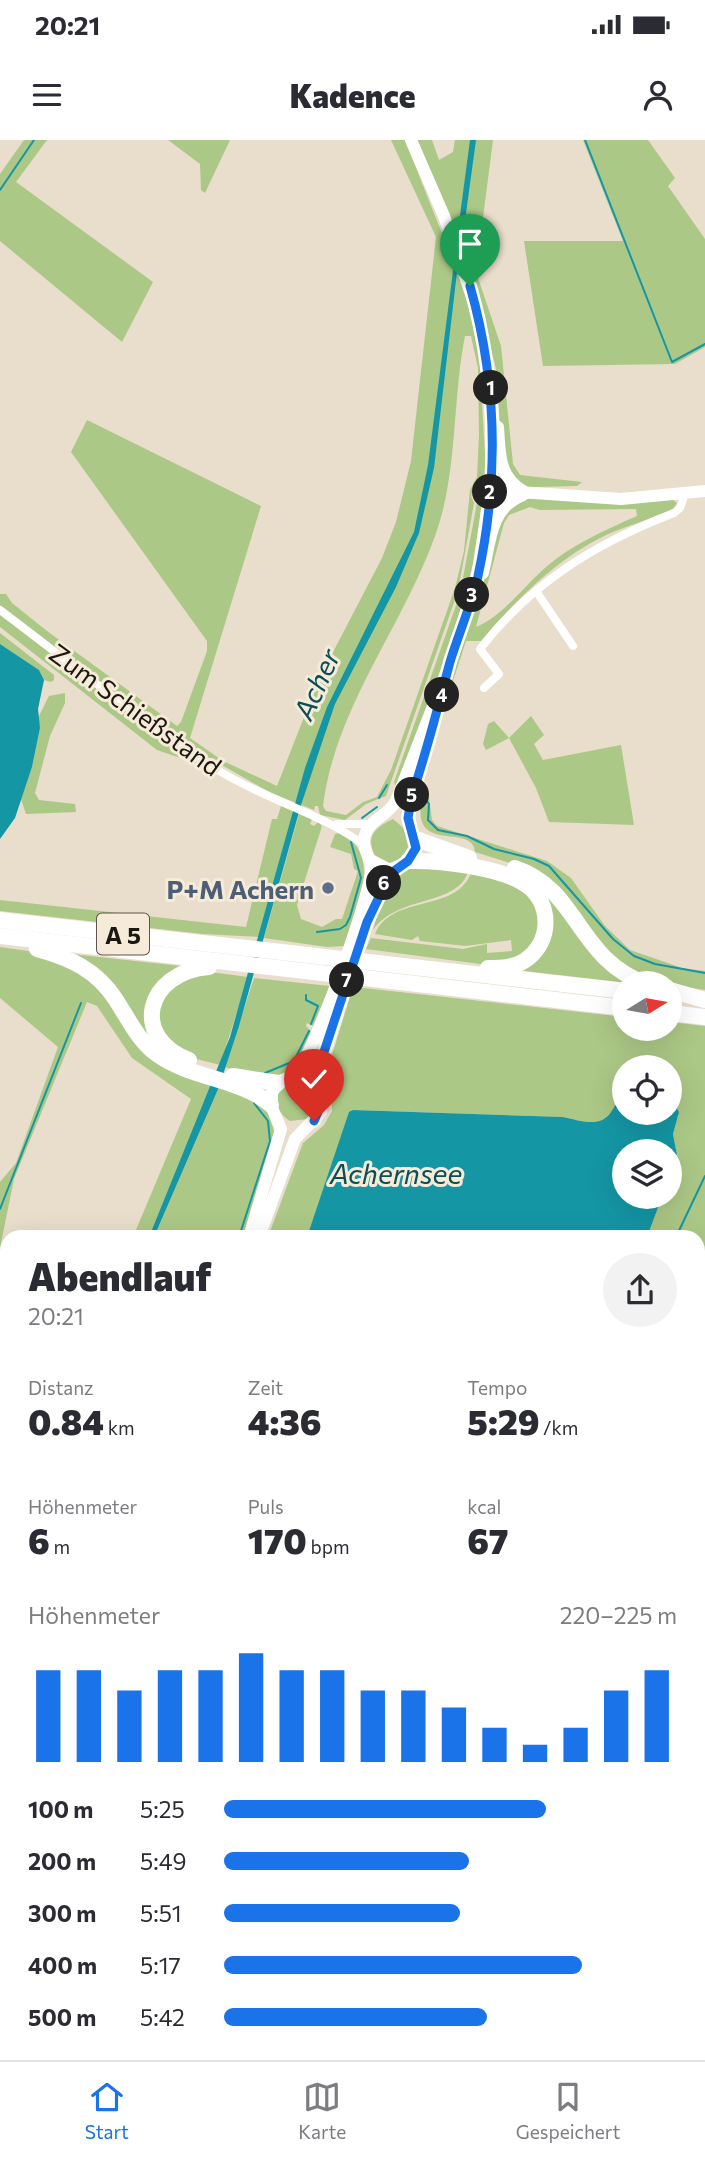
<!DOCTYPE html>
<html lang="de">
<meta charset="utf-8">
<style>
:root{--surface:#fff;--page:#f2f2f3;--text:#2b2b33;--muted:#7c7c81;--line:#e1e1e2;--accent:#1a73e8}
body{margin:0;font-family:Commissioner,sans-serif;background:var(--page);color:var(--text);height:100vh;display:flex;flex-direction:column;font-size:26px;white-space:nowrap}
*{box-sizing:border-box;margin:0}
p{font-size:23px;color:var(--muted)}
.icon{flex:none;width:38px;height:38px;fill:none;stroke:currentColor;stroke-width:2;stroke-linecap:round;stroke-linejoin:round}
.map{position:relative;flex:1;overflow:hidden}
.side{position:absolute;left:0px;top:1090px;width:705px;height:831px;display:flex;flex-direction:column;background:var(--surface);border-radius:21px 21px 0 0;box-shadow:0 7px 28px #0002}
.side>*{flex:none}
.needle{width:46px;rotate:79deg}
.buttons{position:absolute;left:612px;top:831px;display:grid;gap:14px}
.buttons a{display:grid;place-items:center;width:70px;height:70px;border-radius:50%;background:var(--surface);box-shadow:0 7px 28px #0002;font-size:35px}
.pin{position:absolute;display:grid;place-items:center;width:60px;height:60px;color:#fff;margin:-72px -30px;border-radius:50% 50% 50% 0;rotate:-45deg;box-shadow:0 0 7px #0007}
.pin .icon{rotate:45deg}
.km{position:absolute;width:35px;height:35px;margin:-18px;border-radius:50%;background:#222;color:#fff;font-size:19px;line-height:35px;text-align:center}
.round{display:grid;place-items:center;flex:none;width:74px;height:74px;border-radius:37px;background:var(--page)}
.overview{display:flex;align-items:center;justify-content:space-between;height:119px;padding:0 28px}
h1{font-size:38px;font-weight:800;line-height:52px}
.stats{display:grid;grid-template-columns:repeat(3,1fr);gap:10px;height:119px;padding:7px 28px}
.stats div{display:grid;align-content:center}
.stats b{font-size:35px;font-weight:800}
.stats small{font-size:19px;font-weight:400}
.stats p{font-size:19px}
.chart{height:196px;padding:14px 28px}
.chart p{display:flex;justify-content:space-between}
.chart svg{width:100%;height:126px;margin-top:7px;stroke:var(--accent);stroke-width:6}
ul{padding:0 28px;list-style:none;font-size:23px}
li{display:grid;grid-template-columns:112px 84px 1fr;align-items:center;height:52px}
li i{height:18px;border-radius:9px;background:var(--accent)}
.status{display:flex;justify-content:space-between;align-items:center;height:49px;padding:0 35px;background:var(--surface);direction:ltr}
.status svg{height:19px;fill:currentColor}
header{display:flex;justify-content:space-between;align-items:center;height:91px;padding:0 28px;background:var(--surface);font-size:32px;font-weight:800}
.tabs{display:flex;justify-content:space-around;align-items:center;height:98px;border-top:2px solid var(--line);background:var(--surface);font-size:19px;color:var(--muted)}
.tabs a{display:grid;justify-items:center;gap:4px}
.tabs .active{color:var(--accent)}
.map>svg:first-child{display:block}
.green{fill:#acc886;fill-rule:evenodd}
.water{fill:#1596a4}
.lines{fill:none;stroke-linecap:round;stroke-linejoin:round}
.stream{stroke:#1596a4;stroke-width:2}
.street{stroke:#fff;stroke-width:8}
.secondary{stroke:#fff;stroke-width:12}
.primary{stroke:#fff;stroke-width:12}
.highway{stroke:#fff;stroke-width:16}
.route-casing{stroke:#fff;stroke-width:14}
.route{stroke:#1a73e8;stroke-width:9}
.service-dot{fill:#5c6f8a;stroke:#f6ead8;stroke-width:2.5}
.labels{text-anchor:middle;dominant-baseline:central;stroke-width:6;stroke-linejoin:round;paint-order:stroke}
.shield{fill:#f6ead8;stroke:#5d564d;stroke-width:2}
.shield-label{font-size:24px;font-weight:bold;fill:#1b1711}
.street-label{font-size:26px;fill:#1b1711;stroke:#f6ead8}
.service-label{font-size:26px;font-weight:bold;fill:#4e5e75;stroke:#f6ead8;text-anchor:end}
.water-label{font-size:28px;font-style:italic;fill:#0b4f56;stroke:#f6ead8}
</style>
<div class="status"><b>20:21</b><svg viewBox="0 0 49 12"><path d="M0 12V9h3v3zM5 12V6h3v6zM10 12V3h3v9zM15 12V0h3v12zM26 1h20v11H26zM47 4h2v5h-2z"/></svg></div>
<header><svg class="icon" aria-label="menu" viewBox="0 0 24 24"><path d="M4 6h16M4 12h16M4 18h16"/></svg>Kadence<svg class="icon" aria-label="person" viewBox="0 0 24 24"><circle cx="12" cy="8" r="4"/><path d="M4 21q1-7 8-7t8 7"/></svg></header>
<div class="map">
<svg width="705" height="1920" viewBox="0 0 705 1920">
<rect width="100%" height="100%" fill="#e9ddcb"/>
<g class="green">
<path d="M24,0H47L16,42L153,142L122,202L0,101V34Z"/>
<path d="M168,0H230L205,53L201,50L200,24Z"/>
<path d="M391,0H405L462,144L478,195L486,331L484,351L477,356L473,348L471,356L474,363L458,451L386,656L366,664L345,680L320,675L318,666H315L314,670L271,653L183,603L133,566L129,570L213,629L157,610L0,487V454H6L12,463L47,491L177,586L181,582L207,511V501L71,312L87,280L261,366L190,598L223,621L277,646L319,539L382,418L396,382L411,321L436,97ZM465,196H471L478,228L479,295L477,337L470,350L464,411L455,448L391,630L377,657L363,662L346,675L326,671L323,666C335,568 402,488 435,396C458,333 452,261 465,196Z"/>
<path d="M415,0H432L439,20L453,12L455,0H493L476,132L501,206L513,324L520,335L582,342L577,346L535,347L532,349L516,342L502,313L496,229L474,143Z"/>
<path d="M583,0H648L675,38L668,46L705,99V207L675,224L543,226L524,101H623Z"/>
<path d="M482,358L477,408L453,500L396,647L394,642L460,454L477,363Z"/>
<path d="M535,358L673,360L677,363L673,369C653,378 633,384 613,392C561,414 517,459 481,501H466L432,606C453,529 481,454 501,376L526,359ZM530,367L540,370L636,369L637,376C605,390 573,404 546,427C524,446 502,477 476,487L504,383L509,375Z"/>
<path d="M0,493L54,535V540L51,542L44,540L39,530L0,504Z"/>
<path d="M65,553V563L50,596L35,653L39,660L75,664L76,672L26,674L21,659L32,627L40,588L38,578L49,556Z"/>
<path d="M531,576L544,595L534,604L543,620L621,605L634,685L549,682L536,648L509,598L486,610L483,604L488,584L494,581L509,598Z"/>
<path d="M423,655L429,658L432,680L437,686L547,721L571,738L605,786L630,810L682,828L705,831V850L658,843L626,832L523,727L475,712C473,681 407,718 423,655Z"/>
<path d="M281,666L293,671L259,797L203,794L0,771V760L246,787L272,679H277Z"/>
<path d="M299,674L312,679L310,684L314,686L318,682L322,686L297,765L301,779L322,787L336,779H342L358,731L354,729L351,714L330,707L335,694L341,692C384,719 356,767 344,806L327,807L264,798Z"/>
<path d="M393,679L407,691L410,707C402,720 395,724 380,723C364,702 370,689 393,679Z"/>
<path d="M413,725L468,732C456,767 399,754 373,790L383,755L394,735Z"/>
<path d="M471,733L521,745L542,773L531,812L488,825L366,809L371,798L463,809L487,804V813L512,811L511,800L465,806L420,801L418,796L412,800L375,794C393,753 455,774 471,733Z"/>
<path d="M534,741L628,843L517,830L526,823L546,765Z"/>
<path d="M0,807L42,813L79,827L125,881L212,945L149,1097H133L191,959L132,918L97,866L87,862L14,1039L0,1108V1042L16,1023L58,907L0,858Z"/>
<path d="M72,814L181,826L155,851L163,914Z"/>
<path d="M203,831L248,837L220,925L185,916L157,886L160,854Z"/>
<path d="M254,838L330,846L313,886L307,883L306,886L313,893C286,941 280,946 225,927Z"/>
<path d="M364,848L625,877V889H670V882L705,886V1405L698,1403V1097H647L662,1057H670V1020L677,1015L673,994L679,972L670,955V928H625V955C617,959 616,965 611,972C600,989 579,980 563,977L353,970L307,1097H268L303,1003L324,985L332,971L329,925L352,850Z"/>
<path d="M304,939L315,951L317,967L308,979L290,981C276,973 271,953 287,943C291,941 299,940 304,939Z"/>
<path d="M219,947L266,967L275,994L245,1097H154Z"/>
<path d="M7,1281V1386L0,1403V1284Z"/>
<path d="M7,1730V1824L0,1846V1746Z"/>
</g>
<g class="water">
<path d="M470,0H476L461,110L457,98Z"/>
<path d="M454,123L457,132L434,328L419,393L396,447L335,564L301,665L239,886L219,947L154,1097H149L230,897L305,628L327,567L414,392L428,325Z"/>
<path d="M0,504L39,530L44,540L38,569L40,588L32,627L15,678L0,699Z"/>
<path d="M625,955V973H670V955L679,972L673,994L677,1015L670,1020V1012H625V1057H662L647,1097H307L349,972L353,970L563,977C579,980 600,989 611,972C616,965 617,959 625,955Z"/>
</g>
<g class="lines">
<g class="stream">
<path d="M585,0L672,222L705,204"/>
<path d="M0,50L34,0"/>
<path d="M424,657L429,664L428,680L438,690L467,696L494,709L534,719L549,726L613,799L634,816L655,824L705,833"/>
<path d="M379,658L387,645"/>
<path d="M362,678L377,667"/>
<path d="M317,792L340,789L346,785L350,777L361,738L351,702"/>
<path d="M306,855V860L318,866L311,884"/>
<path d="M265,933L294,921L309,891"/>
<path d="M0,1069L81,863"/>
<path d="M239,1097L270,1001L268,981L254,963"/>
<path d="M676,1097L705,1036"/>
<path d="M0,1118L7,1123"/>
<path d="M0,1169L4,1189L0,1204"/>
<path d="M0,1398L7,1381"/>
<path d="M672,1914L675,1920"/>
</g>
<g class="street">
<path d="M536,451L573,506"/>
<path d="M0,470C73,525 144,583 221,632C267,660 321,673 364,705"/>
<path d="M484,548L499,534L480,509C532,442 596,403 674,373L680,368L685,354"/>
<path d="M337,684H371"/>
</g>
<g class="secondary">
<path d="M498,287C500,314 498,336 523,351"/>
<path d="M490,350L621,359L705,351"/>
<path d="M483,433C490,403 490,367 523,355"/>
<path d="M698,1414L705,1417"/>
</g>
<g class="primary">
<path d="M369,719L390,730L407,722L416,708L408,673L434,585"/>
<path d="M294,935C313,918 369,760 371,731C372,718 361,709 365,695C370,679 388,676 396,661L451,520L477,438L490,350L493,304L492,253L479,177L444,76L411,0"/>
<path d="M249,1097L281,989L272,968V952L282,940L299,935L319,947"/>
<path d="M259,1097L295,999L321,972L323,958L317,936L326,902L374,763L394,729"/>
<path d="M0,1870L7,1849"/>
</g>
<g class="highway">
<path d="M416,699L469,718"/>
<path d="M408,721C439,720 499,727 525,744C552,761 553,803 524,821C513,828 501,828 488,828"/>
<path d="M515,728C579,749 577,820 647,844"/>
<path d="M0,780L625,851"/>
<path d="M0,796L625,868"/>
<path d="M37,809C70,818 97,830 116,860C129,880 139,902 158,915C192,939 240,938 271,965"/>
<path d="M670,850L705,860"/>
<path d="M670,873L705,877"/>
<path d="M189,920C129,897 146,832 209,827"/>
<path d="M233,936L278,943"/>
</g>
</g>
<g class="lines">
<defs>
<path id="route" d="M314,981L323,961L317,941L319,927L367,782L390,734L408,721L416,708L408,678L412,655C427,611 438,566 450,522C459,493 471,465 478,436C499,339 497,241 470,146"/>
</defs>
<use href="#route" class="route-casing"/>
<use href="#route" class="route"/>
</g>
<circle class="service-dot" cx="328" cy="748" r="7"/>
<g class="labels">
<rect class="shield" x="97" y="773.5" width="52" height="41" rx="5"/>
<g class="shield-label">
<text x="123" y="794">A 5</text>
</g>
<g class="street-label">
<text transform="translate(136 569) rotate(36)">Zum Schießstand</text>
</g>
<g class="service-label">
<text x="314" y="748">P+M Achern</text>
</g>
<g class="water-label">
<text transform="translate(316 544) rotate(-66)">Acher</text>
<text x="396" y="1033">Achernsee</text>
</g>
</g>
</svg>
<div class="buttons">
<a><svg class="needle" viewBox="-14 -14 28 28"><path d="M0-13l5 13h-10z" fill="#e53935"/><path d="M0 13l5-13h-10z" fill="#7c7c81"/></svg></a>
<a><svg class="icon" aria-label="locate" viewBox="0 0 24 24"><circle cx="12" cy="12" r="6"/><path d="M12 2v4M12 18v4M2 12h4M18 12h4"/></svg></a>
<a><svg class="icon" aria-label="layers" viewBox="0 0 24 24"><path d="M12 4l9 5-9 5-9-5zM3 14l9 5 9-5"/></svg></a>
</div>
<div class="pin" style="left:470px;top:146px;background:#1e9e55"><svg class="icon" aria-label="arrive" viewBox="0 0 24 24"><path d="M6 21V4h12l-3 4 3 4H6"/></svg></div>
<div class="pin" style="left:314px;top:981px;background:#d93025"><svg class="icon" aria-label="check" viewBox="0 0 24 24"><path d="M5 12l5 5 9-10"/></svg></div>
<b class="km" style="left:491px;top:248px">1</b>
<b class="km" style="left:490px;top:352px">2</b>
<b class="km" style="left:472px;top:455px">3</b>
<b class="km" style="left:442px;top:555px">4</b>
<b class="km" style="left:412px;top:655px">5</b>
<b class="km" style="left:384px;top:743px">6</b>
<b class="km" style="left:347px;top:840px">7</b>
<section class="side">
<div class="overview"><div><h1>Abendlauf</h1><p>20:21</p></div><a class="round"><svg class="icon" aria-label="share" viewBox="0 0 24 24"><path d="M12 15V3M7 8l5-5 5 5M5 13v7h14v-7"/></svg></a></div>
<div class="stats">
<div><p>Distanz</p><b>0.84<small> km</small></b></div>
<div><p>Zeit</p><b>4:36</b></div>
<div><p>Tempo</p><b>5:29<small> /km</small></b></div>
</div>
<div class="stats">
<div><p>Höhenmeter</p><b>6<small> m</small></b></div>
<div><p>Puls</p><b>170<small> bpm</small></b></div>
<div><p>kcal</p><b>67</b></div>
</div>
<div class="chart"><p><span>Höhenmeter</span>220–225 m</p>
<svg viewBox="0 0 160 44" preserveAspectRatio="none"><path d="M5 44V12M15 44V12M25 44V19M35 44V12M45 44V12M55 44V6M65 44V12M75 44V12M85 44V19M95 44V19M105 44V25M115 44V32M125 44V38M135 44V32M145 44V19M155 44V12"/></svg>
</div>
<ul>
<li><b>100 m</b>5:25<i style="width:71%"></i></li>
<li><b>200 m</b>5:49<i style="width:54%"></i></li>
<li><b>300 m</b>5:51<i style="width:52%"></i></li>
<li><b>400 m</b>5:17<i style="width:79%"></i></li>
<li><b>500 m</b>5:42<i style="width:58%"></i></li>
</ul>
</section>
</div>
<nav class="tabs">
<a class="active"><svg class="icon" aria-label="home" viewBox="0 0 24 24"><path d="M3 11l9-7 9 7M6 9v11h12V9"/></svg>Start</a>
<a><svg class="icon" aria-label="map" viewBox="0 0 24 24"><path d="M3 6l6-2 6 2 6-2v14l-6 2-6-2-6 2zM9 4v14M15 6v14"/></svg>Karte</a>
<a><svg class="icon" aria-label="saved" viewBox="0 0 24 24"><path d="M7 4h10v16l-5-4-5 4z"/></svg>Gespeichert</a>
</nav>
